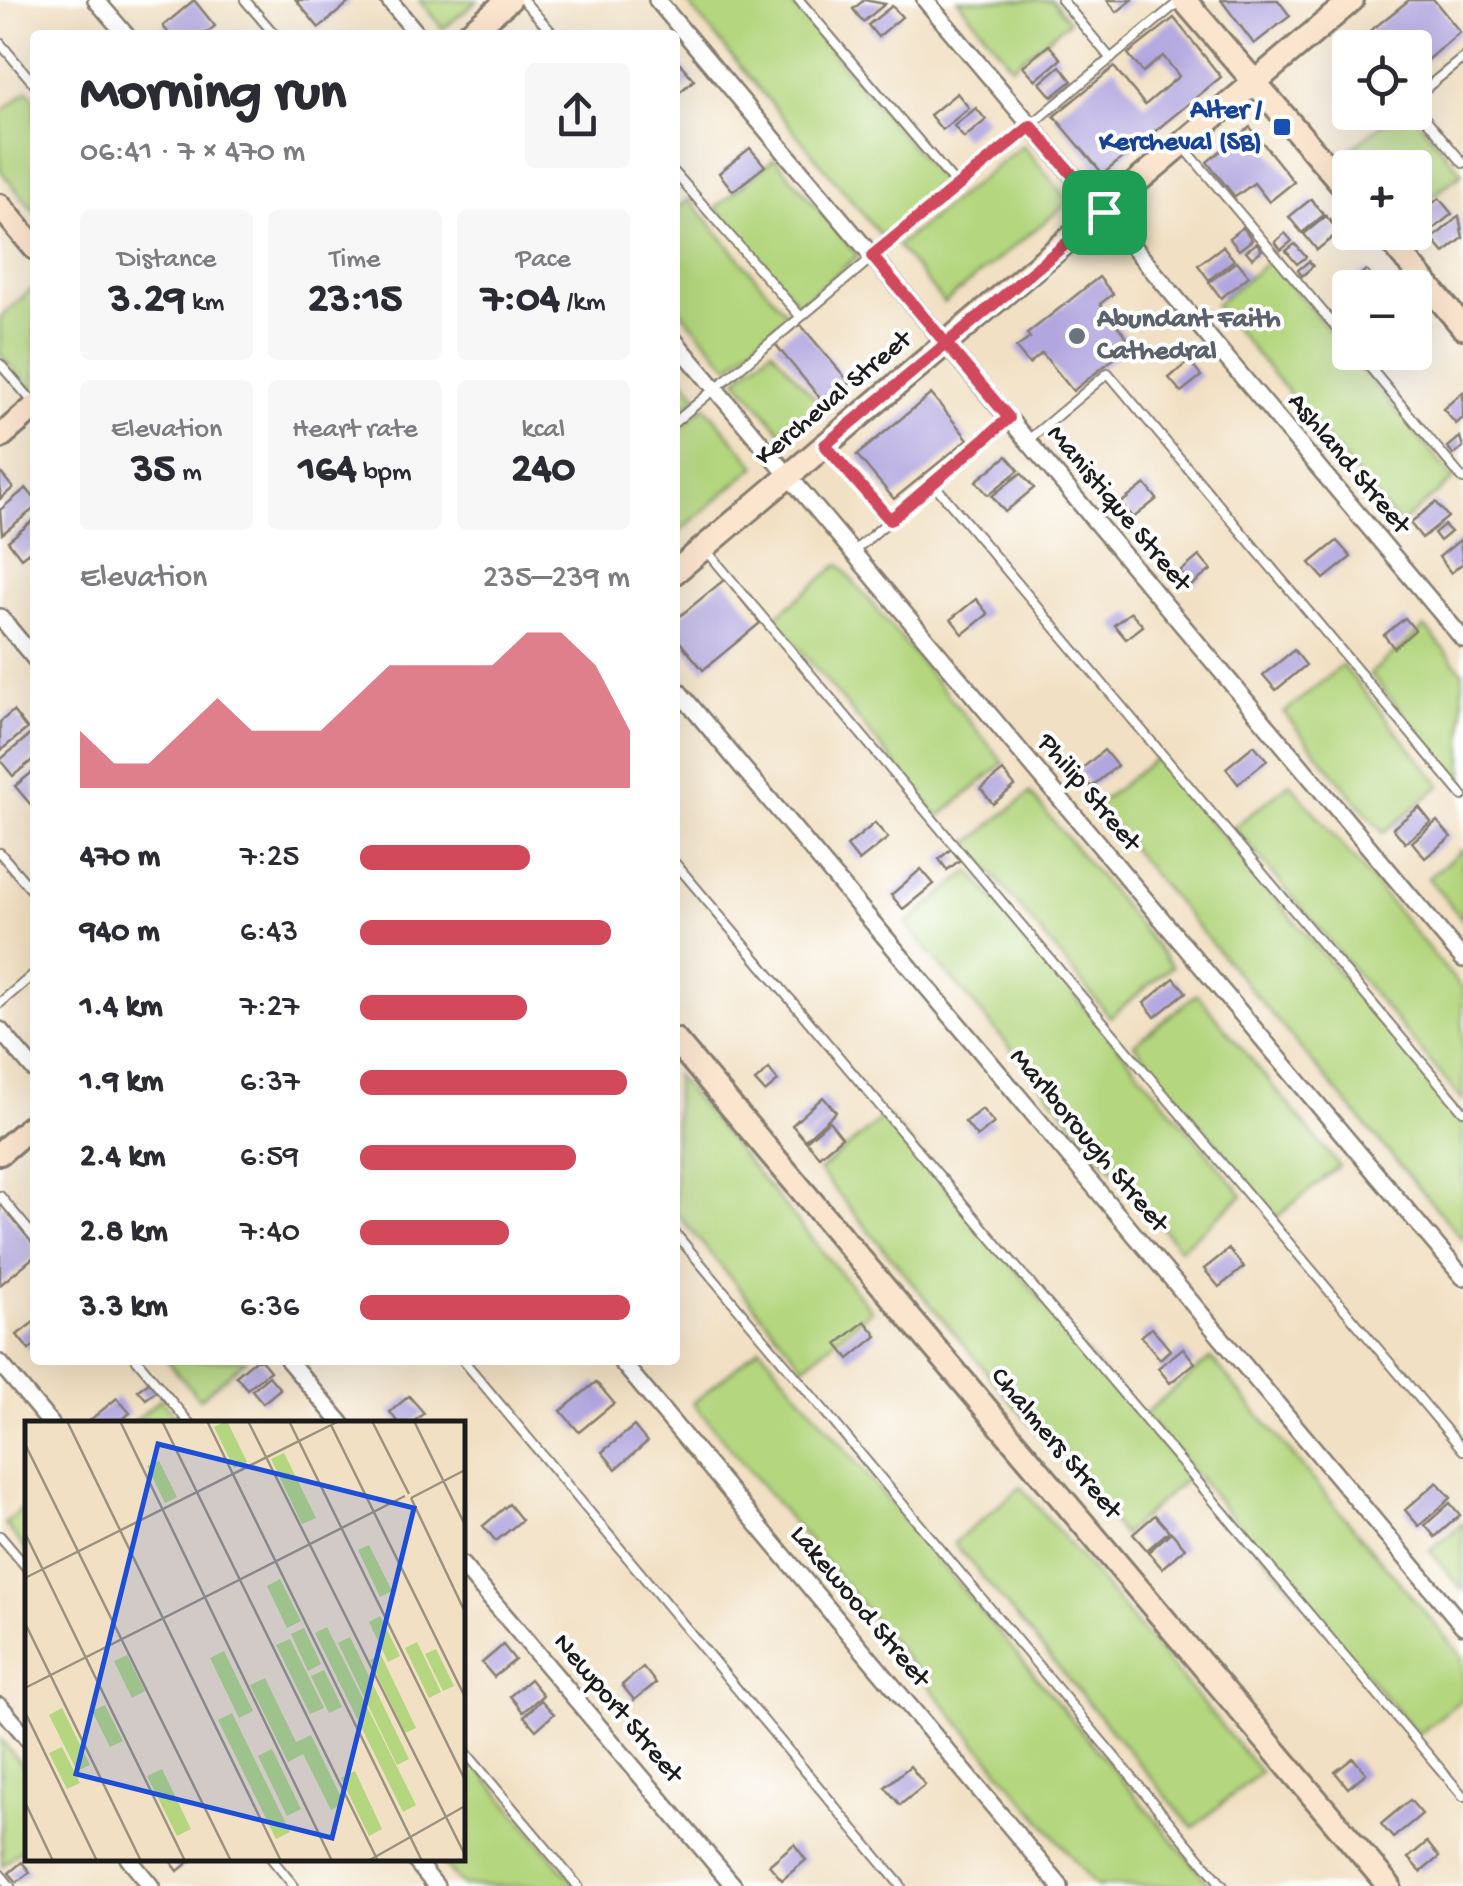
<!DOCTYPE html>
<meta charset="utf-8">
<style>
:root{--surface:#fff;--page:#f7f7f7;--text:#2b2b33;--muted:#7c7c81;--accent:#d1495b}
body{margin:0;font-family:"Gochi Hand",sans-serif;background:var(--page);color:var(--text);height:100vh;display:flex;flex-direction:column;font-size:38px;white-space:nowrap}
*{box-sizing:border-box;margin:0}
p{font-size:32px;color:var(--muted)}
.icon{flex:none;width:55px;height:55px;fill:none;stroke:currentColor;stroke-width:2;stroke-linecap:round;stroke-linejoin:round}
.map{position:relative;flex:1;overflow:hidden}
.drawer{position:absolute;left:30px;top:30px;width:650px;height:1335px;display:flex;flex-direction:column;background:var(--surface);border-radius:10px;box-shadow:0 10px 40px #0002}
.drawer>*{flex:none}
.fabs{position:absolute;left:1332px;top:30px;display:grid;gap:20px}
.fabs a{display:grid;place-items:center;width:100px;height:100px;border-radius:10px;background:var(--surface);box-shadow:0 10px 40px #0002;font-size:50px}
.pin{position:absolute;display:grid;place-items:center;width:85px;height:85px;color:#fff;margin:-42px;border-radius:20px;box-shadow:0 5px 15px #0006}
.round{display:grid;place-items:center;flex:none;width:105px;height:105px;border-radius:10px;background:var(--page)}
.head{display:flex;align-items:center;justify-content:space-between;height:170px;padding:0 50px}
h1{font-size:55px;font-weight:700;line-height:75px}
.stats{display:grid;grid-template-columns:repeat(3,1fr);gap:15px;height:170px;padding:10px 50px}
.stats div{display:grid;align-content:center;border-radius:10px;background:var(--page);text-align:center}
.stats b{font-size:42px;font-weight:700}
.stats small{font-size:28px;font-weight:400}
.stats p{font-size:28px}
.chart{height:280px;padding:20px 50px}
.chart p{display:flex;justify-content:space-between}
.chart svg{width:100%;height:180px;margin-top:10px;fill:var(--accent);opacity:.7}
ul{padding:0 50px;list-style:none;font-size:32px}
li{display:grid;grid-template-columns:160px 120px 1fr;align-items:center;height:75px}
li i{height:25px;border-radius:12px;background:var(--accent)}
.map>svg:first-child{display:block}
.green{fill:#b4d67e;stroke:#68794d;stroke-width:2.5}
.building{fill:#b1a6df}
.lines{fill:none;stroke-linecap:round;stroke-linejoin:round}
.lane-casing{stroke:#867e70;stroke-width:12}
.street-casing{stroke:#867e70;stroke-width:20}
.secondary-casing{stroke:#867e70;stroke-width:28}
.lane{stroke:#fff;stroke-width:8}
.street{stroke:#fff;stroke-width:15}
.secondary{stroke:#fce5cf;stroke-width:22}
.route-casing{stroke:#fff;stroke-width:20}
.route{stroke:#d1495b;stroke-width:12}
.transit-dot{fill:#1a4fb4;stroke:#fff;stroke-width:4}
.worship-dot{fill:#6b7280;stroke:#fff;stroke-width:4}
.labels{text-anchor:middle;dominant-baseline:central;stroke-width:8;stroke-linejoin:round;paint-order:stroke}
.transit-label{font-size:28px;font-weight:bold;fill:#164399;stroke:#fff;text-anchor:end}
.worship-label{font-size:28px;font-weight:bold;fill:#5b616d;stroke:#fff;text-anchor:start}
.street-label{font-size:28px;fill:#1c1c1c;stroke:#fff}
.inset-road{fill:none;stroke:#9c9280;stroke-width:2.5}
.view{fill:#1d4ed8;fill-opacity:0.15;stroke:#1d4ed8;stroke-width:5}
.inset-edge{fill:none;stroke:#1c1c1c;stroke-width:5}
</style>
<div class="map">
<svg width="1463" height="1886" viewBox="0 0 1463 1886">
<rect width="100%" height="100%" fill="#fff"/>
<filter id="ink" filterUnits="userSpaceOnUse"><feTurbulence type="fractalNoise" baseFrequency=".01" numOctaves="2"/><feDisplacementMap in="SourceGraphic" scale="20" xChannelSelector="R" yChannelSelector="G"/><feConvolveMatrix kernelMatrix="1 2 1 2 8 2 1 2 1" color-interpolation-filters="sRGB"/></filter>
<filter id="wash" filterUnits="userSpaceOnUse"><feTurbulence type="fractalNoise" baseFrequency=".0048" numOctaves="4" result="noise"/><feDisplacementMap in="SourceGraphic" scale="40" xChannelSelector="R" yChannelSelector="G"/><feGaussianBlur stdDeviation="2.25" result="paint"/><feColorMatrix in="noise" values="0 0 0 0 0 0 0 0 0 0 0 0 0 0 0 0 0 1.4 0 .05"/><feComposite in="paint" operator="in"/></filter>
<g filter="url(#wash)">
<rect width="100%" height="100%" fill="#f1e0c3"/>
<g class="green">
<path d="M419,0H478L443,29Z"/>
<path d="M685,0H788L946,187L882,237Z"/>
<path d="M958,0H1052L1069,21L1012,66Z"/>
<path d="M28,90L35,99V212L0,170V113Z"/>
<path d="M1396,113H1412L1462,173L1415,210V168L1360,167L1347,152Z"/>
<path d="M1023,145L1069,202L944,303L897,246Z"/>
<path d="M775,158L858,256L799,305L716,208Z"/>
<path d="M689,199L788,315L729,366L675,304V211Z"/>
<path d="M1270,260L1454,479L1399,525L1215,305Z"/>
<path d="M35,286V387L32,390L0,354V317Z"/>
<path d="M772,349L822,407L786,437L737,379Z"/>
<path d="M675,368L698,396L675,415Z"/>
<path d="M705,406L756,466L675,535V432Z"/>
<path d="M839,564L1004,763L939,817L774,618Z"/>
<path d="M1425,627L1463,672V785L1370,674Z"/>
<path d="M1342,665L1441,785L1383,833L1284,713Z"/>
<path d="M1156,758L1463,1119V1240L1095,806Z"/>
<path d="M1290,783L1463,990V1101L1234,827Z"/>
<path d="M1030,793L1172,966L1110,1017L968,844Z"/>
<path d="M1463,849V920L1428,878Z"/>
<path d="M970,871L1243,1195L1180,1249L906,924Z"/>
<path d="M1197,994L1339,1166L1277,1217L1134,1044Z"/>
<path d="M675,1075L871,1310L804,1366L675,1211Z"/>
<path d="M886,1115L1189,1476L1123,1535L819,1171Z"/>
<path d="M760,1347L1211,1886H1096L693,1403Z"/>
<path d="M1211,1358L1463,1658V1698L1418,1735L1144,1414Z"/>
<path d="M167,1360H246L199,1399Z"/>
<path d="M161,1399L181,1423H132Z"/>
<path d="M1021,1487L1260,1772L1193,1828L954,1543Z"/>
<path d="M27,1505V1551L5,1524Z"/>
<path d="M1463,1523V1590L1430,1551Z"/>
<path d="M0,1739L28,1772L27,1844L2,1866Z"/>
<path d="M463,1750L576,1886H463L440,1859L462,1858Z"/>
</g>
<g id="blocks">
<g class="building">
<path d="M194,0L215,26L204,35H170L163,26Z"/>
<path d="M296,0H352L319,28Z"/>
<path d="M864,0L885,4L863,22L853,9Z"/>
<path d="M1107,0H1132L1117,12Z"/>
<path d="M1221,0H1278L1290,16L1254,44Z"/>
<path d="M1409,0H1434L1460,32L1415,70L1425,82L1415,90V48L1354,44Z"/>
<path d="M892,6L902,17L878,37L868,25Z"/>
<path d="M1174,18L1221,77L1103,174L1054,116L1114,67L1145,105L1179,76L1163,56L1143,72L1128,54Z"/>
<path d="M1049,45L1061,59L1036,80L1023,66Z"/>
<path d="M680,63L694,80L675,96V67Z"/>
<path d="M1060,66L1072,81L1052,97L1040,83Z"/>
<path d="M957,93L969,108L942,130L930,115Z"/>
<path d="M976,108L986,120L964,138L954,126Z"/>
<path d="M1250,127L1294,182L1269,202L1254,183L1235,197L1207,162Z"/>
<path d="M750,148L765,166L733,191L719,173Z"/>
<path d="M1439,198L1452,214L1427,234L1415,218Z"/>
<path d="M1311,199L1324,215L1302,233L1289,217Z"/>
<path d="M1326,216L1339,232L1317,250L1304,234Z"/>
<path d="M1459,216L1463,238L1444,253L1432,239Z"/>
<path d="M1243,227L1252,240L1239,250L1229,238Z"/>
<path d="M1285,233L1292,241L1281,250L1275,242Z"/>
<path d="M1257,243L1262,250L1252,258L1246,251Z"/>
<path d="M1295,244L1306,257L1297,264L1286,251Z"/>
<path d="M1223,246L1234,260L1209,280L1198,265Z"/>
<path d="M1237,261L1249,276L1221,298L1209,282Z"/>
<path d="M1309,261L1313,266L1302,276L1298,270Z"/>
<path d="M1366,270L1379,285L1350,288V305L1339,292Z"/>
<path d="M1099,277L1113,294L1100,304L1132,344L1073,391L1042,353L1029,364L1016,348L1030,338L1027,334Z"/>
<path d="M1415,319L1427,333L1415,343Z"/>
<path d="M800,324L850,383L825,404L775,344Z"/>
<path d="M1370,352H1389L1375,364Z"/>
<path d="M1189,361L1201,376L1181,392L1169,378Z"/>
<path d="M1463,392V418L1456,424L1443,409Z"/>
<path d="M931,394L968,439L894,499L857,455Z"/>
<path d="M1460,437L1463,447L1453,455L1448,447Z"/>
<path d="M1007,456L1019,470L988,495L976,481Z"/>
<path d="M0,472L13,488L0,499Z"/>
<path d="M1021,473L1034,488L1005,512L992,496Z"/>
<path d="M1145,484L1157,499L1133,518L1121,503Z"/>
<path d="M26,488L35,499V508L2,534L0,510Z"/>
<path d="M1436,502L1448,517L1422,538L1410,523Z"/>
<path d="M35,519V547L21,558L8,541Z"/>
<path d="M1444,525L1451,532L1440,541L1434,533Z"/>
<path d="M1460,540L1463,563L1451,573L1439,557Z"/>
<path d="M1337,541L1351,557L1324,579L1310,563Z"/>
<path d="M1199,556L1211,570L1191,586L1180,572Z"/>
<path d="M725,579L760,623L703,670L675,636V620Z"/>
<path d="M976,599L988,614L963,634L951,619Z"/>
<path d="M1131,612L1143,626L1126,639L1114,625Z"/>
<path d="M1405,618L1415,630L1394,648L1384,635Z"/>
<path d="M1294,650L1306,665L1276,690L1263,675Z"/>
<path d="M13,711L27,729L0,751V722Z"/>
<path d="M33,732L35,758L13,776L0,760Z"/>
<path d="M1254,745L1267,760L1238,784L1226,768Z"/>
<path d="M1104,750L1117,766L1091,787L1079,771Z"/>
<path d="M35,770V799L30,804L15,786Z"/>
<path d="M1003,771L1015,786L993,804L981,789Z"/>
<path d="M1419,807L1431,822L1405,843L1393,828Z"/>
<path d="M1437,821L1451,837L1425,858L1412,842Z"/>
<path d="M875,823L888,838L859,861L847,846Z"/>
<path d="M951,849L960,860L947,870L939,859Z"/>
<path d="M921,869L934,884L903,909L891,895Z"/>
<path d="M1174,978L1186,992L1155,1017L1144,1003Z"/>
<path d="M769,1069L778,1081L765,1092L755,1081Z"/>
<path d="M823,1097L836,1112L805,1140L792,1125Z"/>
<path d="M982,1109L994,1123L977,1137L965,1122Z"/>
<path d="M829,1121L842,1137L819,1156L806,1141Z"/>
<path d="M0,1203L35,1246V1256L0,1285Z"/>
<path d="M1229,1249L1244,1267L1219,1287L1204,1269Z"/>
<path d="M35,1321V1345L29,1350L17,1335Z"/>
<path d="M865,1321L877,1336L849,1359L837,1344Z"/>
<path d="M1152,1328L1170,1350L1160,1359L1141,1336Z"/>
<path d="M1183,1348L1195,1363L1170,1383L1158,1368Z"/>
<path d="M255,1360H261L270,1371L247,1389L236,1376Z"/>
<path d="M269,1376L280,1389L263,1403L252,1390Z"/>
<path d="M149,1382L156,1391L146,1399L138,1390Z"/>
<path d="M596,1382L614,1403L579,1432L561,1411Z"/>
<path d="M409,1396L424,1413L411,1424H399L390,1412Z"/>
<path d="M117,1398L130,1413L117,1424H92L90,1420Z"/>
<path d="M634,1426L647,1442L616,1469L602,1452Z"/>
<path d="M1437,1482L1451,1498L1419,1526L1405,1510Z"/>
<path d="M1450,1503L1460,1515L1435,1537L1425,1525Z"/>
<path d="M509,1504L522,1520L496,1541L483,1526Z"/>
<path d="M1155,1515L1169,1531L1147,1550L1133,1534Z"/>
<path d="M1171,1532L1185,1548L1162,1568L1148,1552Z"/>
<path d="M503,1645L515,1660L494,1677L482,1663Z"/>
<path d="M643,1667L656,1683L634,1700L622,1685Z"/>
<path d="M530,1679L543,1695L523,1712L510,1696Z"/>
<path d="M541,1700L554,1714L536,1730L524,1716Z"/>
<path d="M1353,1758L1366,1773L1348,1788L1335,1772Z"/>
<path d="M910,1766L925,1785L900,1805L885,1787Z"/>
<path d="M1410,1800L1422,1814L1393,1838L1381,1824Z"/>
<path d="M1427,1842L1439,1857L1421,1872L1408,1858Z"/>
<path d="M794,1844L806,1860L782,1880L769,1865Z"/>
<path d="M168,1858H194L178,1871Z"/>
<path d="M22,1862L30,1872L17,1882L9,1873Z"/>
</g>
</g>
</g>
<g filter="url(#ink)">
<use href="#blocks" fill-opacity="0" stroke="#867e70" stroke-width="2.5"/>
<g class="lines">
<defs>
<g id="lane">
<path d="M245,0L275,35"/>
<path d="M523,0L554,35"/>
<path d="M799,0L957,186"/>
<path d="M1062,0L1111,59"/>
<path d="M0,43L35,85"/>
<path d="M1415,97L1463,58"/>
<path d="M1415,106L1463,163"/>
<path d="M1183,146L1350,344"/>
<path d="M675,173L800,316"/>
<path d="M1357,352L1463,479"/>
<path d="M0,364L33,402"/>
<path d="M675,422L1181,0"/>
<path d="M1028,440L1108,373L1463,796"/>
<path d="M828,448L891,520"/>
<path d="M933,483L1463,1111"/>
<path d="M706,550L1463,1450"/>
<path d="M853,552L1008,418"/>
<path d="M0,853L35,894"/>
<path d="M675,863L1463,1796"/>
<path d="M0,1003L35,973"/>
<path d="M0,1196L35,1238"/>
<path d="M675,1233L1223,1886"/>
<path d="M137,1360L190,1424"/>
<path d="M463,1360L901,1886"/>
<path d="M0,1536L28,1569"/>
<path d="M462,1748L578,1886"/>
<path d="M271,1858L294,1886"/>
<path d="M0,1874L10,1886"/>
</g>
<g id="street">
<path d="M96,0L126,35"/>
<path d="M389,0L418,35"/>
<path d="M657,0L1463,959"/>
<path d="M925,0L1463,639"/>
<path d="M675,341L1463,1277"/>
<path d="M0,617L35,659"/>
<path d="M675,687L1463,1626"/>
<path d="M0,1030L35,1071"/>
<path d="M288,1360L342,1424"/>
<path d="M620,1360L1060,1886"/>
<path d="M0,1363L51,1424"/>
<path d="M462,1565L734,1886"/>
<path d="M0,1706L28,1739"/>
<path d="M128,1858L151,1886"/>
<path d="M413,1858L436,1886"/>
</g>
<g id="secondary">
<path d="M1184,0L1350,193"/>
<path d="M467,35L509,0"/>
<path d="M0,206L35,248"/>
<path d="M1383,232L1463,327"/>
<path d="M0,437L35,407"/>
<path d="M675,572L1352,0"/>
<path d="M675,1040L1389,1886"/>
<path d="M0,1153L35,1123"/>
</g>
</defs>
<use href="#lane" class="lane-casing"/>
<use href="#street" class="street-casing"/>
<use href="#secondary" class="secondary-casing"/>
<use href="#lane" class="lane"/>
<use href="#street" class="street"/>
<use href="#secondary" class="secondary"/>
</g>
</g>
<g class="lines" filter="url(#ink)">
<defs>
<path id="route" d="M1104,212L1031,126L872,256C918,310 963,364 1009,418L890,520L825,445L1104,212"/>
</defs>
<use href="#route" class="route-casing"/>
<use href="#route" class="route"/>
</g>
<rect class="transit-dot" x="1272" y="117" width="20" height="20" rx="5"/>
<circle class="worship-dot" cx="1077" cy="336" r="10"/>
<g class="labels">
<g class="transit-label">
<text x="1262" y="111">Alter /<tspan x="1262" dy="32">Kercheval (SB)</tspan></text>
</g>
<g class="worship-label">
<text x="1097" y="320">Abundant Faith<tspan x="1097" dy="32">Cathedral</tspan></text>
</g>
<g class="street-label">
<text transform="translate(834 399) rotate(-40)">Kercheval Street</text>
<text transform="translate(1348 464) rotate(50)">Ashland Street</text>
<text transform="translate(1118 509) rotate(50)">Manistique Street</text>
<text transform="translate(1088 793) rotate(50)">Philip Street</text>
<text transform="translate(1088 1141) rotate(50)">Marlborough Street</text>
<text transform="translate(1055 1444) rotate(50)">Chalmers Street</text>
<text transform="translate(859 1607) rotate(50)">Lakewood Street</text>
<text transform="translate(617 1709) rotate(50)">Newport Street</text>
</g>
</g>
<g transform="translate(25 1421)">
<rect width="440" height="440" fill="#f1e0c3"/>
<path d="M202,0L222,41L209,47L189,6ZM259,32L291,97L277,103L246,38ZM134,40L152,76L140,82L122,45ZM344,124L367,170L355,176L333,129ZM255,158L276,200L262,207L242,165ZM355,195L375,235L363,241L344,201ZM302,206L391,384L378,391L290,212ZM279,207L296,243L283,250L266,213ZM325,216L384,338L372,344L313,222ZM265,218L299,287L285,293L251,224ZM392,221L416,271L404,277L380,227ZM411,228L429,265L418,270L400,233ZM199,230L228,290L214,297L185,237ZM102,234L120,270L107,277L89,240ZM356,234L391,307L380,312L345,239ZM299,249L317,286L304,292L286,255ZM240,257L271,321L286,314L319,382L306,389L278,333L263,341L225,264ZM80,284L98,320L85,326L67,290ZM37,287L65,344L52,350L24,294ZM207,292L265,411L251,418L193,299ZM37,326L55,362L42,368L24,332ZM247,328L276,388L262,395L233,335ZM137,348L166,408L152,415L122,355ZM330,350L357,408L344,415L316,357Z" fill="#b4d67e"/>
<path class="inset-road" d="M42,0L256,440M95,0L307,440M137,0L352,438M182,0L397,440M223,0L440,434M264,0L440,359M347,0L384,73M389,0L440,104M306,4L440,276M0,23L206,440M386,77L440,191M386,77L440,49M0,112L160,440M0,157L314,0M0,202L116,440M0,267L380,75M0,291L72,440M0,381L28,440M343,440L440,385"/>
<path class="view" d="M133,23L389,87L307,417L51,353Z"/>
<rect width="440" height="440" class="inset-edge"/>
</g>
</svg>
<div class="fabs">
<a><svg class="icon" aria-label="locate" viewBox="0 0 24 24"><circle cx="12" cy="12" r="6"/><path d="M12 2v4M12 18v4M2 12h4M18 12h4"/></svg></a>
<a>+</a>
<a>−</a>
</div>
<div class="pin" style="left:1104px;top:212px;background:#1e9e55"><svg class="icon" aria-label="arrive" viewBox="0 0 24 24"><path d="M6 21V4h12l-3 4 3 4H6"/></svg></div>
<section class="drawer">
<div class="head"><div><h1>Morning run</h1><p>06:41 · 7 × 470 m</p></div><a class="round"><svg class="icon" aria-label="share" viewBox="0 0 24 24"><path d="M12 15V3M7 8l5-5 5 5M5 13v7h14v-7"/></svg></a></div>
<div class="stats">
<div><p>Distance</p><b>3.29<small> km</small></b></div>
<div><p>Time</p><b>23:15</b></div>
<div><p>Pace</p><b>7:04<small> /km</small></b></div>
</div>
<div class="stats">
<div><p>Elevation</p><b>35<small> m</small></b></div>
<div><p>Heart rate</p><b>164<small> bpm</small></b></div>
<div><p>kcal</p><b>240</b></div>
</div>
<div class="chart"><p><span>Elevation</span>235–239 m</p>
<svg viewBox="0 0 160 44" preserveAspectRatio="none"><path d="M0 44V30L10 38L20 38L30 30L40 22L50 30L60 30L70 30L80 22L90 14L100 14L110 14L120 14L130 6L140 6L150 14L160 30V44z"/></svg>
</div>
<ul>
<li><b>470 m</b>7:25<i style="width:63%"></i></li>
<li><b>940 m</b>6:43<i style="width:93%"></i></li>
<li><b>1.4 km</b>7:27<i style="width:62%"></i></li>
<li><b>1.9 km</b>6:37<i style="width:99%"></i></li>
<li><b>2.4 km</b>6:59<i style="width:80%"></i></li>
<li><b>2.8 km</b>7:40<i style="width:55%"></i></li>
<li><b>3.3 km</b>6:36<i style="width:100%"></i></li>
</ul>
</section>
</div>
